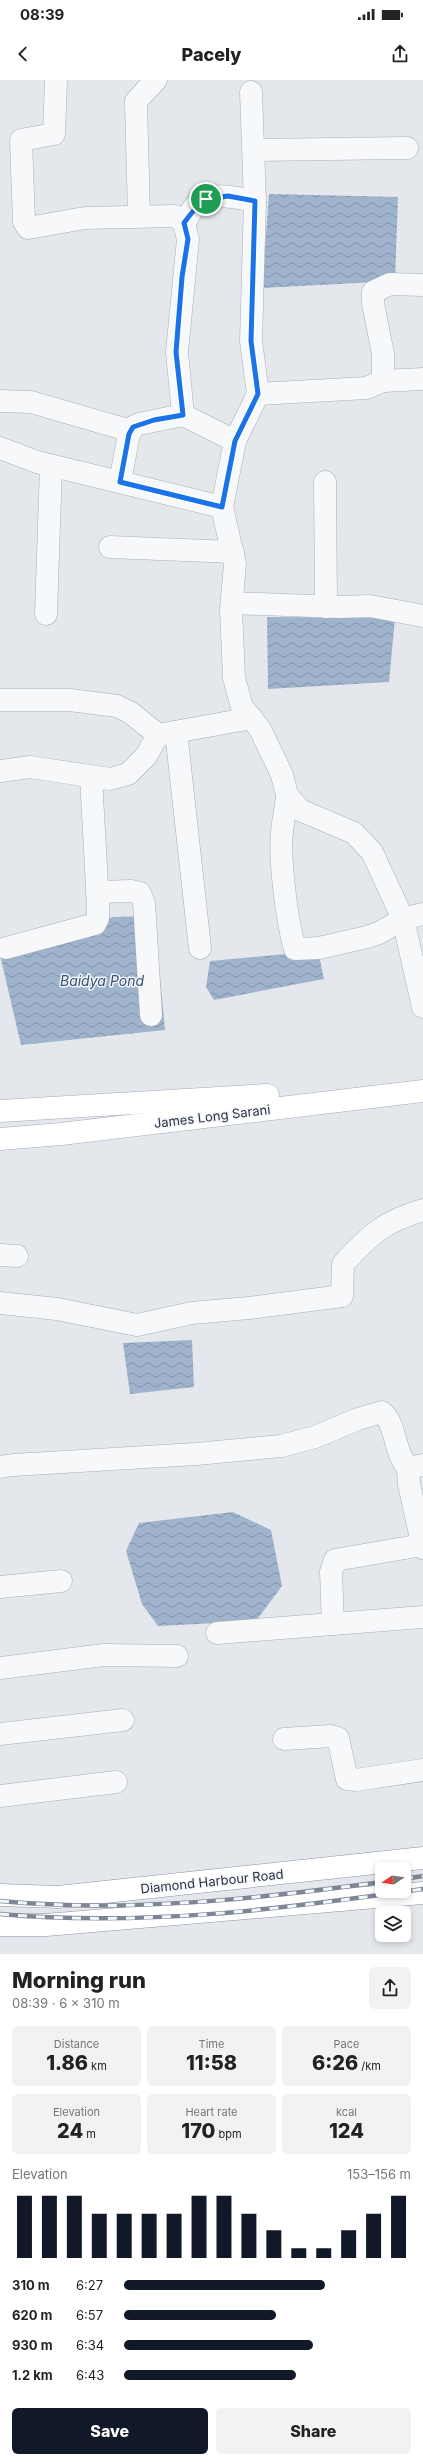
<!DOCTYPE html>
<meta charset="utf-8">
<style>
:root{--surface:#fff;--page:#f2f2f2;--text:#222;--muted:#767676;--accent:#111827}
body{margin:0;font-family:Inter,sans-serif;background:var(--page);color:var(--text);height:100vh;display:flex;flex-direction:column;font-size:15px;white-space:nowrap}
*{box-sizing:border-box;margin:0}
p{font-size:13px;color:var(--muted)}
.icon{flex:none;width:22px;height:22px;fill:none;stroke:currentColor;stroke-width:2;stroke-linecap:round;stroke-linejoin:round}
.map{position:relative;height:1874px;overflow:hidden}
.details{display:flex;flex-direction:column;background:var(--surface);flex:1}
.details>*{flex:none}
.needle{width:26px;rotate:257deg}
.fabs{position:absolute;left:375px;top:1782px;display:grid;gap:8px}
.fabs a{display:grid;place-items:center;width:36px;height:36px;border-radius:6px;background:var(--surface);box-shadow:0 2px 6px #0003;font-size:20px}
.pin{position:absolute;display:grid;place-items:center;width:34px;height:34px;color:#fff;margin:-17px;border:2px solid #fff;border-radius:50%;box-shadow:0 1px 4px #0007}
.round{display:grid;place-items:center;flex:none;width:42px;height:42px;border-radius:6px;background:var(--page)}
.summary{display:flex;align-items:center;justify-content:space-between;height:68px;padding:0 12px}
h1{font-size:22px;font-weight:800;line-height:30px}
.metrics{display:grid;grid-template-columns:repeat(3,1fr);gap:6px;height:68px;padding:4px 12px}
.metrics div{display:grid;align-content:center;border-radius:6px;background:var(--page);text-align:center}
.metrics b{font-size:20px;font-weight:800}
.metrics small{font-size:11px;font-weight:400}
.metrics p{font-size:11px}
.chart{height:112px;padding:8px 12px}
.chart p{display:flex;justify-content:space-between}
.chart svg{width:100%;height:72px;margin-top:4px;stroke:var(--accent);stroke-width:6}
.action{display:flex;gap:8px;margin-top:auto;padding:8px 12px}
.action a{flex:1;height:46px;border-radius:6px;background:var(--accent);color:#fff;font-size:16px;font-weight:800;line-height:46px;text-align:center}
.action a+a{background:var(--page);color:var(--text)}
ul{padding:0 12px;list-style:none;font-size:13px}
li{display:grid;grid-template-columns:64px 48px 1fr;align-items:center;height:30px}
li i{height:10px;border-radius:5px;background:var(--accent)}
.status{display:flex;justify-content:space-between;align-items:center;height:28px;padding:0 20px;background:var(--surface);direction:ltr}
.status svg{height:11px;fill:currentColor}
header{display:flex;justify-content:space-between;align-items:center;height:52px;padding:0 12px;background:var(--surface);font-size:18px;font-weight:800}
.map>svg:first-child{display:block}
.water{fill:url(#water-waves)}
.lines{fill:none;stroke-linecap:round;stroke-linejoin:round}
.minor-casing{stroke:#a9aeb7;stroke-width:23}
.major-casing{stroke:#a3abb8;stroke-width:23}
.highway-casing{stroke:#8b94a3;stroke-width:23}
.minor{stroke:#f7f8fa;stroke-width:22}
.major{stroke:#fff;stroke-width:22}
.highway{stroke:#fff;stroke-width:22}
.rail-casing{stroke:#7d8696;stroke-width:4.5}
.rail{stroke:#f4f6f9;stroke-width:3;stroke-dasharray:9;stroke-linecap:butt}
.route-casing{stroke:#fff;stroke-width:8}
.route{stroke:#1a73e8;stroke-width:5}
.labels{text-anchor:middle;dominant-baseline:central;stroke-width:3;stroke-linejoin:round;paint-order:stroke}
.street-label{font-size:13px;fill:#2b3445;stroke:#f4f6f9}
.water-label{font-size:14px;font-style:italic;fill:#34527a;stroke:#f4f6f9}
</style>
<div class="status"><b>08:39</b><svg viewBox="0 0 49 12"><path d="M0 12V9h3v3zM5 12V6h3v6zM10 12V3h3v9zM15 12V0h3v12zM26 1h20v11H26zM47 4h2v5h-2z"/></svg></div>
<header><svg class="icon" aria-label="back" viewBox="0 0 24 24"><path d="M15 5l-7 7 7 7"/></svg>Pacely<svg class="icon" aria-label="share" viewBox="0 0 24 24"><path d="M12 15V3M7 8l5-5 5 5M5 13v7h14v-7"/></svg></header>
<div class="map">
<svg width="423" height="1874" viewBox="0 0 423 1874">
<defs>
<pattern id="water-waves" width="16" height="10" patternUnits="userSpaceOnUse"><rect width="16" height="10" fill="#9fb4cc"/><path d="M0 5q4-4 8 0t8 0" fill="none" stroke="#8293a7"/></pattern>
</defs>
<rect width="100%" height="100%" fill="#e4e7ec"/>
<g class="water">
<path d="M269,114L398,117L395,201L262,208Z"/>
<path d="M267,537L395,538L389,602L268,609Z"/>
<path d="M154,836L165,950L21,965L0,875L113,837Z"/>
<path d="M318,871L324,899L214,920L206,907L210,881Z"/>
<path d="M192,1260L194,1307L130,1314L123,1263Z"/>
<path d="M233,1432L271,1450L282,1506L256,1541L158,1546L142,1524L126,1471L139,1443Z"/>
</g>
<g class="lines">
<defs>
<g id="minor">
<path d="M56,0L54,54L21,60L24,142L28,148L85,138L175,136L184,143L188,159L177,272L183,335"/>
<path d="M251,12L255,121L251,261L258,314"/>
<path d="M255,70L407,68"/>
<path d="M139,136L136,21L156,0"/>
<path d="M184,143C188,138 191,130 196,125C211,110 237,118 255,121"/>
<path d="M383,301L423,299"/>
<path d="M0,321L31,322L131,351"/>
<path d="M0,368L37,382L222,427L235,484L231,529L234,598L242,627L260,649L282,695L287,715L300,730L354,753L372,772L403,839L423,927"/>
<path d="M120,402L129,354L133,347L139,344L183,335L235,361"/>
<path d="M325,402L326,527"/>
<path d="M222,427L235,361L258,314L366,308L383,301V274L373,223V212L390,204L423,205"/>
<path d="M110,467L233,472"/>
<path d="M232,523L339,527L370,526L423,536"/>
<path d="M46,534L51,386"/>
<path d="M0,620H70L117,626L131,633L158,655"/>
<path d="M176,652L200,868"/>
<path d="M0,691L30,687L110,699L128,694L146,676L158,655L252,638"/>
<path d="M287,715C286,728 283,740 282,752C279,779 287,842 295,869L319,868L367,857L379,853L403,839L423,834"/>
<path d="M97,812L131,811L140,813L144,823L151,935"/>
<path d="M6,868L95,844L98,838V824L91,697"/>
<path d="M0,1175L17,1176"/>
<path d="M0,1223L57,1229L137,1245L192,1233L249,1228L342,1216L343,1184C371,1154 383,1142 423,1130"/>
<path d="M423,1385L408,1388L409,1404L423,1468"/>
<path d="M0,1387L13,1385L196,1374L281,1366L315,1357L358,1339L382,1332C397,1345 393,1371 408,1388"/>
<path d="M0,1507L61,1501"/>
<path d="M333,1544L331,1492L335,1480L422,1465"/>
<path d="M217,1553L423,1537"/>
<path d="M0,1588L104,1575L177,1576"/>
<path d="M0,1654L123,1640"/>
<path d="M284,1659L331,1656L338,1658L347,1699L356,1700L423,1690"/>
<path d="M0,1716L116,1702"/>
</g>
<g id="major">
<path d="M0,1031L268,1015"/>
<path d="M0,1059L61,1054L423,1011"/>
</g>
<g id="highway">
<path d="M0,1815L58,1817L423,1778"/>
<path d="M0,1845H46L423,1813"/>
</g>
</defs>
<use href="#minor" class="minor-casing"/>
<use href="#major" class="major-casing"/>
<use href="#highway" class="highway-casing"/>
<use href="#minor" class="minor"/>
<use href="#major" class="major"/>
<use href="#highway" class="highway"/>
<defs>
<g id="rail">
<path d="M404,1799L423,1796"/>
<path d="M0,1821C128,1833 255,1819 382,1802"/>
<path d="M0,1834C144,1847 281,1829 423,1809"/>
</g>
</defs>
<use href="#rail" class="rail-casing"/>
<use href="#rail" class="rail"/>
</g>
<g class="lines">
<defs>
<path id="route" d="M228,116L255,121L251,261L258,314L235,361L222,427L120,402L129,354L133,347L154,340L183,335L176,272L182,197L188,159L184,143C199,122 202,119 228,116Z"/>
</defs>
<use href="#route" class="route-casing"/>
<use href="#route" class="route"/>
</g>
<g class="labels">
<g class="street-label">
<text transform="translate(212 1036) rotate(-7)">James Long Sarani</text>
<text transform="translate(212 1801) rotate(-6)">Diamond Harbour Road</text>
</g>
<g class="water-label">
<text x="102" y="900">Baidya Pond</text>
</g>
</g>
</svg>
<div class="fabs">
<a><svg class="needle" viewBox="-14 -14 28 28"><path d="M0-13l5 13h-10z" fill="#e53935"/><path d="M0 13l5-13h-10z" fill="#767676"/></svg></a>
<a><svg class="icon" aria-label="layers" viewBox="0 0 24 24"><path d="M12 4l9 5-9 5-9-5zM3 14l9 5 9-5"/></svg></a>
</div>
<div class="pin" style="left:206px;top:119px;background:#1e9e55"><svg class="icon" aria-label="arrive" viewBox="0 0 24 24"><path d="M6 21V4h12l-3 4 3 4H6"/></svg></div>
</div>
<section class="details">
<div class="summary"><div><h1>Morning run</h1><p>08:39 · 6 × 310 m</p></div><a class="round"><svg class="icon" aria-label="share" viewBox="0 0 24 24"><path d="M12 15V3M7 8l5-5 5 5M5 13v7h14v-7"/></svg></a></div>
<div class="metrics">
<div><p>Distance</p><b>1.86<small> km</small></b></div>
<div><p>Time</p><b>11:58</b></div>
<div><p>Pace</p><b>6:26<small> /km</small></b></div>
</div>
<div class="metrics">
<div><p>Elevation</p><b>24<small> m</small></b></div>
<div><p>Heart rate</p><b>170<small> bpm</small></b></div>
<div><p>kcal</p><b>124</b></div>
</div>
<div class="chart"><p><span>Elevation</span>153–156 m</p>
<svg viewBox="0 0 160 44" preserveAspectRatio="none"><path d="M5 44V6M15 44V6M25 44V6M35 44V17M45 44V17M55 44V17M65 44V17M75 44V6M85 44V6M95 44V17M105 44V27M115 44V38M125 44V38M135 44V27M145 44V17M155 44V6"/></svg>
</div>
<ul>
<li><b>310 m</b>6:27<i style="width:70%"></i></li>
<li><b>620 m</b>6:57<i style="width:53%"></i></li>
<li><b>930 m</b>6:34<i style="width:66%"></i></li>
<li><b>1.2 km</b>6:43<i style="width:60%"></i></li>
</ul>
<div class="action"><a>Save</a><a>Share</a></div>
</section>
